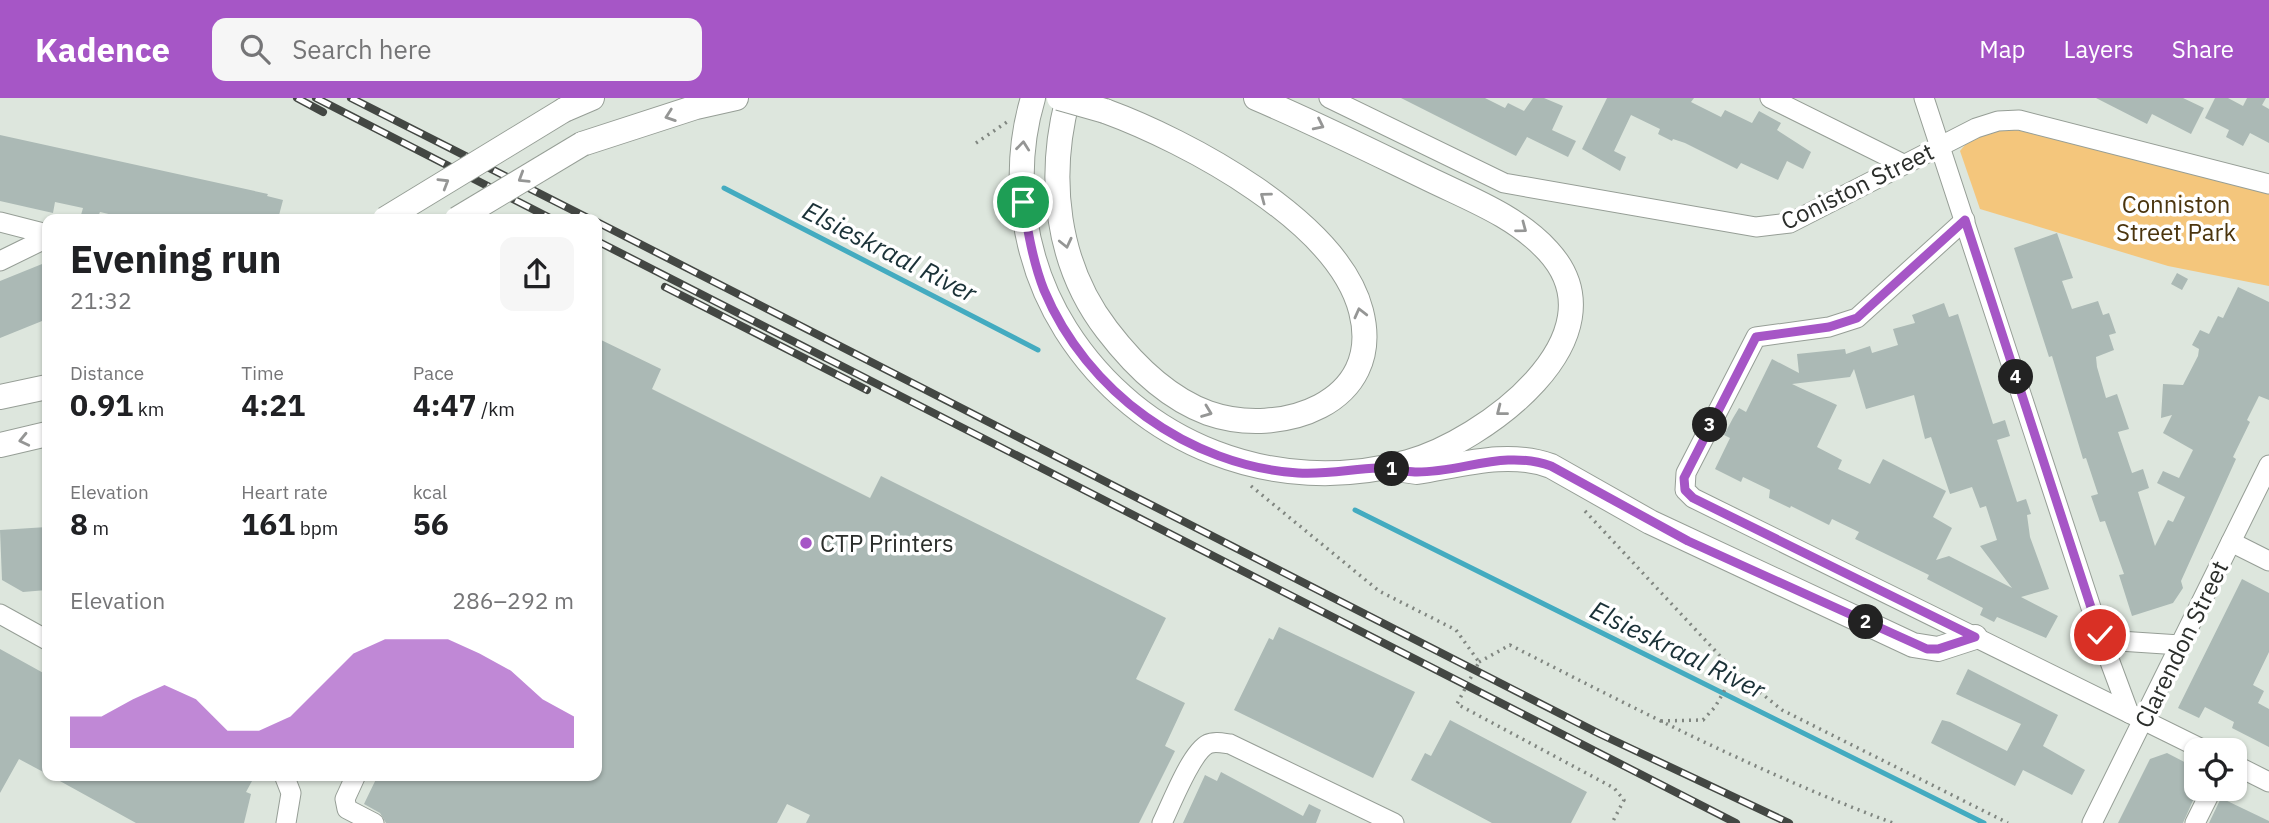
<!DOCTYPE html>
<meta charset="utf-8">
<style>
:root{--surface:#fff;--page:#f6f6f6;--text:#202124;--muted:#757577;--accent:#a656c6}
body{margin:0;font-family:"IBM Plex Sans",sans-serif;background:var(--page);color:var(--text);height:100vh;display:flex;flex-direction:column;font-size:26px;white-space:nowrap}
*{box-sizing:border-box;margin:0}
p{font-size:23px;color:var(--muted)}
.icon{flex:none;width:38px;height:38px;fill:none;stroke:currentColor;stroke-width:2;stroke-linecap:round;stroke-linejoin:round}
.map{position:relative;flex:1;overflow:hidden}
.side{position:absolute;left:42px;top:116px;width:560px;height:567px;display:flex;flex-direction:column;background:var(--surface);border-radius:14px;box-shadow:0 2px 5px #0004}
.side>*{flex:none}
.controls{position:absolute;left:2184px;top:640px;display:grid;gap:14px}
.controls a{display:grid;place-items:center;width:63px;height:63px;border-radius:14px;background:var(--surface);box-shadow:0 2px 5px #0004;font-size:35px}
.pin{position:absolute;display:grid;place-items:center;width:60px;height:60px;color:#fff;margin:-30px;border:4px solid #fff;border-radius:50%;box-shadow:0 2px 7px #0007}
.km{position:absolute;width:35px;height:35px;margin:-18px;border-radius:50%;background:#222;color:#fff;font-size:19px;line-height:35px;text-align:center}
.round{display:grid;place-items:center;flex:none;width:74px;height:74px;border-radius:14px;background:var(--page)}
.head{display:flex;align-items:center;justify-content:space-between;height:119px;padding:0 28px}
h1{font-size:38px;font-weight:700;line-height:52px}
.stats{display:grid;grid-template-columns:repeat(3,1fr);gap:10px;height:119px;padding:7px 28px}
.stats div{display:grid;align-content:center}
.stats b{font-size:30px;font-weight:700}
.stats small{font-size:19px;font-weight:400}
.stats p{font-size:19px}
.chart{height:196px;padding:14px 28px}
.chart p{display:flex;justify-content:space-between}
.chart svg{width:100%;height:126px;margin-top:7px;fill:var(--accent);opacity:.7}
header{display:flex;align-items:center;gap:42px;box-sizing:border-box;height:98px;padding:0 35px;background:var(--accent);color:#fff}
header strong{font-size:33px}
nav{display:flex;gap:38px;margin-inline-start:auto;font-size:24px}
.search{width:490px;height:63px;background:var(--page);display:flex;align-items:center;gap:18px;box-sizing:border-box;padding:0 24px;border-radius:14px;color:var(--muted);font-size:26px}
.map>svg:first-child{display:block}
.green{fill:#f4c67c}
.lines{fill:none;stroke-linecap:round;stroke-linejoin:round}
.stream{stroke:#43abc0;stroke-width:5}
.building{fill:#abb9b5;fill-rule:evenodd}
.minor-casing{stroke:#969e96;stroke-width:21}
.major-casing{stroke:#969e96;stroke-width:26}
.path{stroke:#808680;stroke-width:3.5;stroke-dasharray:2 5;stroke-linecap:butt}
.minor{stroke:#fff;stroke-width:19}
.major{stroke:#fff;stroke-width:24}
.rail-casing{stroke:#434743;stroke-width:8}
.rail{stroke:#fff;stroke-width:5;stroke-dasharray:16;stroke-linecap:butt}
.major-bridge-casing{stroke:#969e96;stroke-width:26;stroke-linecap:butt}
.major-bridge{stroke:#fff;stroke-width:24}
.oneway{stroke:#959695}
.route-casing{stroke:#fff;stroke-width:14}
.route{stroke:#a656c6;stroke-width:9}
.poi-dot{fill:#a656c6;stroke:#fff;stroke-width:2.5}
.labels{text-anchor:middle;dominant-baseline:central;stroke-width:7;stroke-linejoin:round;paint-order:stroke}
.street-label{font-size:24px;fill:#2b2e2b;stroke:#fff}
.park-label{font-size:24px;fill:#4b350e;stroke:#fff}
.poi-label{font-size:24px;fill:#2b2e2b;stroke:#fff;text-anchor:start}
.water-label{font-size:26px;font-style:italic;fill:#1a3137;stroke:#fff}
</style>
<header>
<strong>Kadence</strong>
<div class="search"><svg class="icon" aria-label="search" viewBox="0 0 24 24"><circle cx="10" cy="10" r="6"/><path d="M15 15l6 6"/></svg>Search here</div>
<nav><a>Map</a><a>Layers</a><a>Share</a></nav>
</header>
<div class="map">
<svg width="2269" height="725" viewBox="0 0 2269 725">
<rect width="100%" height="100%" fill="#dde6dd"/>
<path class="green" d="M2013,31L2269,94V188L2168,168L1980,111L1960,53C1972,36 1993,33 2013,31Z"/>
<g class="lines">
<g class="stream">
<path d="M724,90L1038,252"/>
<path d="M1355,412L1984,725"/>
</g>
</g>
<g class="building">
<path d="M1401,0H1485L1505,10L1508,5L1524,13L1533,0H1544L1563,8L1552,32L1576,43L1568,59L1527,39L1516,58Z"/>
<path d="M1607,0H1694L1691,4L1721,19L1725,12L1752,25L1759,13L1781,25L1777,32L1811,54L1803,71L1787,63L1778,82L1741,65L1737,71L1685,45L1673,41L1672,43L1658,36L1660,31L1631,17L1614,53L1626,59L1620,73L1582,51Z"/>
<path d="M2096,0H2183L2204,10L2191,36L2152,16L2147,26Z"/>
<path d="M2215,0H2228L2243,8L2247,0H2266L2262,7L2269,11V45L2250,35L2243,48L2226,39L2229,32L2205,20Z"/>
<path d="M0,37L268,96L267,98L283,102L278,121H130L100,114L97,121L81,117L83,110L55,104L53,115L0,103Z"/>
<path d="M2057,135L2073,180L2062,183L2072,211L2098,203L2103,217L2109,215L2116,235L2109,237L2114,252L2096,259L2097,269L2106,300L2117,296L2129,331L2118,334L2132,375L2143,371L2149,390L2138,394L2155,448L2168,422L2173,424L2185,399L2157,385L2163,373L2179,380L2193,352L2163,335L2172,317L2161,320L2163,286L2183,287L2198,258L2199,251L2192,247L2200,232L2209,236L2218,218L2223,220L2238,189L2269,204V302L2259,298L2247,322L2250,324L2233,359L2236,361L2181,483L2183,490L2173,505L2132,518L2119,477L2124,476L2105,423L2100,424L2091,398L2098,396L2086,360L2083,361L2052,258L2049,259L2014,150Z"/>
<path d="M47,164V221L0,240V183Z"/>
<path d="M2177,175L2188,181L2182,192L2171,186Z"/>
<path d="M1944,205L1949,219L1958,216L1993,326L2005,322L2010,338L1997,342L2017,404L2026,401L2031,416L2027,417L2030,439L2049,491L2021,499L2058,518L2046,540L1997,519L1994,524L1980,517L1983,510L1927,481L1929,477L1855,441L1859,434L1832,421L1829,427L1791,408L1790,410L1769,400L1770,392L1743,379L1741,384L1715,371L1730,340L1724,337L1733,320L1739,310L1746,314L1772,261L1799,275L1797,256L1845,251L1846,256L1870,248L1872,255L1898,247L1893,231L1915,225L1912,217ZM1854,271L1866,311L1914,297L1925,341L1931,339L1950,396L1972,389L1980,410L1986,408L1997,442L1980,448L2012,490L1949,458L1936,462L1952,430L1933,419L1946,393L1883,361L1870,386L1838,371L1842,362L1817,349L1837,307L1792,286L1850,279Z"/>
<path d="M597,240L661,271L652,291L870,400L881,378L1166,520L1136,581L1185,605L1165,648L1175,653L1139,725H806L810,717L787,706L777,725H386L380,715L364,706L378,677H597Z"/>
<path d="M47,429V492L23,494L2,482L0,432Z"/>
<path d="M2242,481L2269,495V554L2253,587L2264,593L2258,605L2269,611V649L2232,630L2234,624L2205,609L2199,620L2178,610Z"/>
<path d="M1279,529L1415,594L1373,680L1234,612L1269,540L1273,542Z"/>
<path d="M0,551L47,577V676L19,661L0,695Z"/>
<path d="M1968,571L2058,617L2043,648L2085,672L2072,697L2023,672L2015,688L1931,645L1942,622L1950,624L2007,653L2021,626L1956,596Z"/>
<path d="M1450,622L1587,694L1571,725H1492L1411,682L1425,655L1431,658Z"/>
<path d="M2167,655L2196,670L2198,691L2183,725H2118L2150,661Z"/>
<path d="M1221,674L1303,718L1309,706L1321,712L1316,725H1183L1205,677L1217,683Z"/>
<path d="M49,677H242L252,683L246,694L251,696L244,725H136Z"/>
<path d="M2221,700L2269,723V725H2209Z"/>
</g>
<g class="lines">
<defs>
<g id="minor">
<path d="M1329,0L1504,85L1756,129L1790,125L1976,30L1998,23L2019,22L2269,86"/>
<path d="M1770,0L1903,66"/>
<path d="M1924,0L2100,537L2129,615"/>
<path d="M1965,122L1857,220L1829,229L1756,239L1686,375L1685,392L1693,400L2206,653"/>
<path d="M0,124L47,136"/>
<path d="M0,163L47,140"/>
<path d="M2231,444L2269,463"/>
<path d="M0,516L47,542"/>
<path d="M2100,537L2119,543L2180,547"/>
<path d="M2235,667L2269,684"/>
<path d="M284,677L291,695L286,725"/>
<path d="M356,677L345,701L347,711L374,725"/>
<path d="M1162,725C1171,707 1191,654 1208,646C1214,643 1223,645 1230,646L1394,725"/>
<path d="M2092,725L2269,367"/>
<path d="M2195,725L2212,691"/>
</g>
<g id="major">
<path d="M1033,0C1010,77 1023,164 1066,232C1139,347 1275,400 1408,364C1482,344 1627,239 1548,153C1516,118 1470,101 1429,81C1371,53 1315,25 1256,0"/>
<path d="M1068,0C1047,79 1056,166 1107,232C1133,266 1167,300 1208,315C1279,340 1385,306 1361,213C1338,123 1187,43 1105,13"/>
<path d="M564,12L592,0"/>
<path d="M582,46L696,9L736,0"/>
<path d="M0,299L47,289"/>
<path d="M0,347L47,336"/>
<path d="M1403,372L1417,374C1461,367 1508,352 1551,368L1650,424L1913,547L1938,551L1975,539"/>
</g>
</defs>
<use href="#minor" class="minor-casing"/>
<use href="#major" class="major-casing"/>
<g class="path">
<path d="M976,45L1007,24"/>
<path d="M1251,388L1379,493L1456,532L1479,564L1457,606L1614,690L1624,702L1612,725"/>
<path d="M1585,413L1735,574L1782,612L2008,725"/>
<path d="M1479,564L1510,547C1636,611 1761,676 1893,725"/>
<path d="M1661,623L1703,622L1715,609L1735,574"/>
</g>
<use href="#minor" class="minor"/>
<use href="#major" class="major"/>
<defs>
<g id="rail">
<path d="M297,0L323,14"/>
<path d="M316,0L552,121"/>
<path d="M351,0L590,121"/>
<path d="M597,124L1600,636L1789,725"/>
<path d="M597,143L1736,725"/>
<path d="M665,189L867,292"/>
</g>
</defs>
<use href="#rail" class="rail-casing"/>
<use href="#rail" class="rail"/>
<defs>
<g id="major-bridge">
<path d="M1059,0L1105,13"/>
<path d="M385,121L564,12"/>
<path d="M457,121L582,46"/>
</g>
</defs>
<use href="#major-bridge" class="major-bridge-casing"/>
<use href="#major-bridge" class="major-bridge"/>
</g>
<defs><path id="oneway-chevron" d="M-2-3.5L2.5 0L-2 3.5" fill="none" stroke-width="1.6" stroke-linecap="round" stroke-linejoin="round" transform="scale(1.75)"/></defs>
<g class="oneway">
<use href="#oneway-chevron" transform="translate(670 18) rotate(161)"/>
<use href="#oneway-chevron" transform="translate(1319 27) rotate(26)"/>
<use href="#oneway-chevron" transform="translate(1023 48) rotate(-84)"/>
<use href="#oneway-chevron" transform="translate(523 80) rotate(148)"/>
<use href="#oneway-chevron" transform="translate(444 85) rotate(-31)"/>
<use href="#oneway-chevron" transform="translate(1265 99) rotate(-143)"/>
<use href="#oneway-chevron" transform="translate(1522 130) rotate(37)"/>
<use href="#oneway-chevron" transform="translate(1066 145) rotate(77)"/>
<use href="#oneway-chevron" transform="translate(1360 215) rotate(-104)"/>
<use href="#oneway-chevron" transform="translate(1501 313) rotate(142)"/>
<use href="#oneway-chevron" transform="translate(1207 314) rotate(21)"/>
<use href="#oneway-chevron" transform="translate(24 342) rotate(167)"/>
</g>
<g class="lines">
<defs>
<path id="route" d="M1023,104C1028,134 1033,164 1044,192C1086,293 1189,368 1298,375C1325,377 1352,371 1378,370C1390,370 1403,373 1415,374C1462,375 1503,351 1551,368L1688,443L1927,551H1938L1975,539L1693,400L1685,392L1684,380L1756,239L1829,229L1857,220L1965,122L2100,537"/>
</defs>
<use href="#route" class="route-casing"/>
<use href="#route" class="route"/>
</g>
<circle class="poi-dot" cx="806" cy="445" r="7"/>
<g class="labels">
<g class="street-label">
<text transform="translate(1857 88) rotate(-26)">Coniston Street</text>
<text transform="translate(2181 546) rotate(-64)">Clarendon Street</text>
</g>
<g class="park-label">
<text x="2176" y="106">Conniston<tspan x="2176" dy="28">Street Park</tspan></text>
</g>
<g class="poi-label">
<text x="820" y="445">CTP Printers</text>
</g>
<g class="water-label">
<text transform="translate(890 153) rotate(27)">Elsieskraal River</text>
<text transform="translate(1678 551) rotate(26)">Elsieskraal River</text>
</g>
</g>
</svg>
<div class="controls">
<a><svg class="icon" aria-label="locate" viewBox="0 0 24 24"><circle cx="12" cy="12" r="6"/><path d="M12 2v4M12 18v4M2 12h4M18 12h4"/></svg></a>
</div>
<div class="pin" style="left:1023px;top:104px;background:#1e9e55"><svg class="icon" aria-label="arrive" viewBox="0 0 24 24"><path d="M6 21V4h12l-3 4 3 4H6"/></svg></div>
<div class="pin" style="left:2100px;top:537px;background:#d93025"><svg class="icon" aria-label="check" viewBox="0 0 24 24"><path d="M5 12l5 5 9-10"/></svg></div>
<b class="km" style="left:1392px;top:371px">1</b>
<b class="km" style="left:1866px;top:524px">2</b>
<b class="km" style="left:1710px;top:327px">3</b>
<b class="km" style="left:2016px;top:279px">4</b>
<section class="side">
<div class="head"><div><h1>Evening run</h1><p>21:32</p></div><a class="round"><svg class="icon" aria-label="share" viewBox="0 0 24 24"><path d="M12 15V3M7 8l5-5 5 5M5 13v7h14v-7"/></svg></a></div>
<div class="stats">
<div><p>Distance</p><b>0.91<small> km</small></b></div>
<div><p>Time</p><b>4:21</b></div>
<div><p>Pace</p><b>4:47<small> /km</small></b></div>
</div>
<div class="stats">
<div><p>Elevation</p><b>8<small> m</small></b></div>
<div><p>Heart rate</p><b>161<small> bpm</small></b></div>
<div><p>kcal</p><b>56</b></div>
</div>
<div class="chart"><p><span>Elevation</span>286–292 m</p>
<svg viewBox="0 0 160 44" preserveAspectRatio="none"><path d="M0 44V33L10 33L20 27L30 22L40 27L50 38L60 38L70 33L80 22L90 11L100 6L110 6L120 6L130 11L140 17L150 27L160 33V44z"/></svg>
</div>
</section>
</div>
